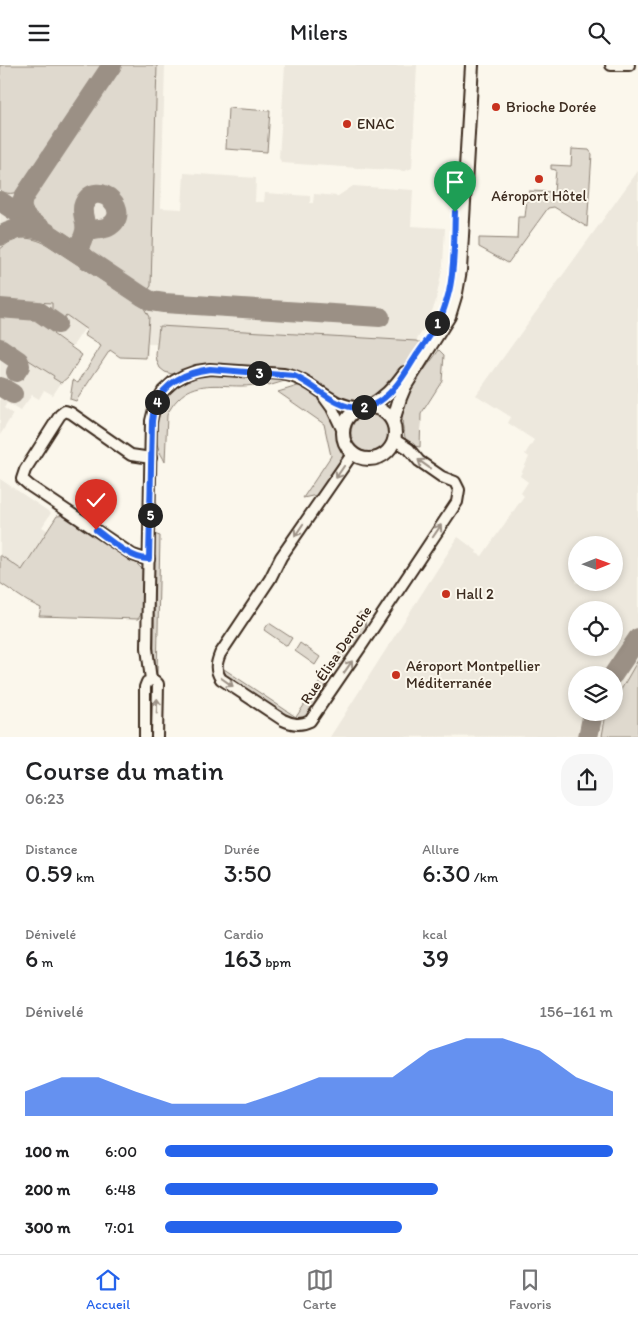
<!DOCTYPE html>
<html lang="fr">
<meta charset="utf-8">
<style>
:root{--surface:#fff;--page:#f6f6f6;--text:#202124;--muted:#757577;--line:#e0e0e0;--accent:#2563eb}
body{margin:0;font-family:Itim,sans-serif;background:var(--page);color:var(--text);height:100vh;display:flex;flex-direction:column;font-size:19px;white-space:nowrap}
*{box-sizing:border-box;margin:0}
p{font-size:16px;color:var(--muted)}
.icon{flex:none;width:28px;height:28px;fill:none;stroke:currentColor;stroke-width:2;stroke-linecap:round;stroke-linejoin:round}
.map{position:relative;height:672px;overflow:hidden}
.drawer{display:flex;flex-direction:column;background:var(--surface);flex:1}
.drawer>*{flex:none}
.needle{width:32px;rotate:89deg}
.tools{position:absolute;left:568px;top:471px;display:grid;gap:10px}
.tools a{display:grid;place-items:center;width:55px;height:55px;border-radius:50%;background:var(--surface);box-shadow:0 2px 8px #0003;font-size:25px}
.pin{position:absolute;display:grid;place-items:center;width:42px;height:42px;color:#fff;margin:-51px -21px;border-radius:50% 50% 50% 0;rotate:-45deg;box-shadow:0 0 5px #0007}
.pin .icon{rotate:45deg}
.km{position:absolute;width:25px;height:25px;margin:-12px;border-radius:50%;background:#222;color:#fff;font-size:14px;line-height:25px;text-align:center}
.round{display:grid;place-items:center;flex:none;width:52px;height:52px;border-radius:20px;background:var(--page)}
.overview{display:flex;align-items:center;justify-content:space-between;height:85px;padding:0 25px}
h1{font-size:28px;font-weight:600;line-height:38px}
.stats{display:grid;grid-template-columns:repeat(3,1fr);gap:8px;height:85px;padding:5px 25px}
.stats div{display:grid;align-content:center}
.stats b{font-size:25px;font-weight:600}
.stats small{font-size:14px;font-weight:400}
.stats p{font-size:14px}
.chart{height:140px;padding:10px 25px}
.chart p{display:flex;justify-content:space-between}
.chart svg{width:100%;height:90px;margin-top:5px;fill:var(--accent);opacity:.7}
ul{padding:0 25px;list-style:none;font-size:16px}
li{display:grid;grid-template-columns:80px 60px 1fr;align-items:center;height:38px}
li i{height:12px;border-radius:6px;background:var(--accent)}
header{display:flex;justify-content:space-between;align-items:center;height:65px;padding:0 25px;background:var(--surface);font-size:22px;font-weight:600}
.menu{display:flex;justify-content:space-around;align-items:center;height:70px;border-top:1px solid var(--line);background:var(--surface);font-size:14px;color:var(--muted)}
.menu a{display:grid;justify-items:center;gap:2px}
.menu .selected{color:var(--accent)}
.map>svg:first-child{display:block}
.built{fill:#ede8dd;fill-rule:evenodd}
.green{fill:#dfd9ce;stroke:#8d8276}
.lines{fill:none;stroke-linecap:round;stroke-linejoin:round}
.taxiway{stroke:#9b9085;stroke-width:20}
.minor-casing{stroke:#3b2a1e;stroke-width:14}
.major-casing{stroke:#3b2a1e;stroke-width:16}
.minor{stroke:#fbf7ec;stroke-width:10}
.major{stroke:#fbf7ec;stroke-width:12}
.oneway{stroke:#9b9085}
.route-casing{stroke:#fff;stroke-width:10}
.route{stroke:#2563eb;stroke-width:6}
.poi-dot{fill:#c8321e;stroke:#fbf7ec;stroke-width:2}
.labels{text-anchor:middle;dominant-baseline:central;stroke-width:4;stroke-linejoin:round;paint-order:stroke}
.poi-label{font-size:15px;fill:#3b2a1e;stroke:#fbf7ec;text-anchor:start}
.street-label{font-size:15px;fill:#3b2a1e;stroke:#fbf7ec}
</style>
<header><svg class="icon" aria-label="menu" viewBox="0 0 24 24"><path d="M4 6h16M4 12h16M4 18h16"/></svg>Milers<svg class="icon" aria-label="search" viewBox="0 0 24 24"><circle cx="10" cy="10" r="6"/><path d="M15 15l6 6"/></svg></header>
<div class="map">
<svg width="638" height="672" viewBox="0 0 638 672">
<rect width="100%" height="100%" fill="#fbf7ec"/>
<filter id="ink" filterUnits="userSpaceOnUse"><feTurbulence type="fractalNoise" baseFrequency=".02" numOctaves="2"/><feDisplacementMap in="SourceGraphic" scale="10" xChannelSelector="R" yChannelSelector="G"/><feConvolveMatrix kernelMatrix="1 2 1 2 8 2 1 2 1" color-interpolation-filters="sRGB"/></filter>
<g filter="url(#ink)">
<g class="built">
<path d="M0,0H165L161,143L182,144L184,108L256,113L255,137H264L265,128L310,131V138H313L314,129L338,131L353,121L413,125L411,161L445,163L443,200L435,239L426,260L416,276L394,306L156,290V279H148V290L123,289L85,263L72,282L53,269V313L61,318L53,330L44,325L39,334L32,330L20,346L7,338L4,343L13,349L0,370Z"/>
<path d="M285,0H417L412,103L405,106L282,98L279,93Z"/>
<path d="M638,106V671L330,672L458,472L477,486L476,488L482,491L524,431L521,428L528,417L520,411L529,392L525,389L534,375L508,358L511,352L476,330ZM576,480H614V518H576ZM576,545H614V582H576ZM576,610H614V648H576Z"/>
<path d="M0,414L51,448L42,462L78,485L0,516Z"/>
</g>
<g class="green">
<path d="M0,0H104L21,125C14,129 7,130 0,125Z"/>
<path d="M119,0H157L151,221L148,225L86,183L95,170C105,169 117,166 121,156C132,124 87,112 78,138C75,146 76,154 80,161L72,173L34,148L31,141L32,129Z"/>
<path d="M228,43L270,46L267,87L226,84Z"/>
<path d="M572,84L589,85L592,89L587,162L554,142L548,143L508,198L479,182V173L517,174L518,152H525L527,134L529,133V126L554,127L556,105L551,104V100L571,101Z"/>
<path d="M21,173C31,173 38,175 46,179L144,243L149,252L146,293L120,292L110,285L76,336L70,334L73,315L78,318L101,281L84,270L87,265L66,250L61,257L51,251L52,243V238L0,235V184L8,178Z"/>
<path d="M0,252L43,255L56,264L53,269L82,290L68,312L61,318L53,313L54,311L0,277Z"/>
<path d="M159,261L416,276L422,278L394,318L369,336L350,338L318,320L308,311L296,306L203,301L179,308L172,309L165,307L160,303L157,296L156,290Z"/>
<path d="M439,285L444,290L442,316L421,349L420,382L408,380C390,340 418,315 439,285Z"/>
<path d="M208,310L288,315L268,321L264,318C256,320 249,321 241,321C218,321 195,316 178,334C173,339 170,344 167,350L165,397C163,392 159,387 158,382C156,378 157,372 157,367C158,334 176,315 208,310Z"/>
<path d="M301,320L312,325L331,348L337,362L343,393L336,407L327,420L317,430L303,433L331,391L324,359L278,327Z"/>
<circle cx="370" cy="368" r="19"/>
<path d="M68,450L136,498L144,506C144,518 146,546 138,554L39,551L41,543L27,536L0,518V490L22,505L57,451Z"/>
<path d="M154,469L160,471L157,611L154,599Z"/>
<path d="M360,547L365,551L366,569L344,603L334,596L361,555L357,551Z"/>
<path d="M269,558L292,573L287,581L264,565Z"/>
<path d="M300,578L320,592L315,600L295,586Z"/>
<path d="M638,595V671H602L606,649L607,648H614V637Z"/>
<path d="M224,604L296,652L324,611L334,618L305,655H296L261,634L224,608Z"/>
</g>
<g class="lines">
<g class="taxiway">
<path d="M0,136L142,231L151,236L164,238L380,252"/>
<path d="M29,155C20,148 19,140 25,130L112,0"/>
<path d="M85,167C92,164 101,165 108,162C135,147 97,111 84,139C80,148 87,156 85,166C83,178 74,181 86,194"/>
<path d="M0,171C14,163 27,160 43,166"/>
<path d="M0,243L38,246L57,259"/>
<path d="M0,283L19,296L20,301L16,307"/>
<path d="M0,322L3,323L13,329"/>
<path d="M613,610L638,573"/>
<path d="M588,672L593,648"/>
</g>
<defs>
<g id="minor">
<path d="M611,0H629"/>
<path d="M324,332L332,343L343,366"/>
<path d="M353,388L281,492L270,514L220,589C216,599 215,605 221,614L283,655C292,659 300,661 310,656L360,583L457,437L459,425L455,417L442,412L419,396L409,384L395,375"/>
<path d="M149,494H145L133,490L30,421L22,414L25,405L60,350L65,346L71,348L131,390L151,393"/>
<path d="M151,615L155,616L158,619L157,672"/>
<path d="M145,672V622L147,617L151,615L147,583L151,356L155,340L163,326L174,316L185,310L196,306L210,304L283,309C306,313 317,326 337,337C344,340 352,342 360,343"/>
</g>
<g id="major">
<path d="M370,341C385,333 395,322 405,308"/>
<circle cx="369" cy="368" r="26"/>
<path d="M393,356L400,333L405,321L449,251L456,228L460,205L472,0"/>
</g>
</defs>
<use href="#minor" class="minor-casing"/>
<use href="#major" class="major-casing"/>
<use href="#minor" class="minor"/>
<use href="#major" class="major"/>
</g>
<defs><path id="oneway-shaft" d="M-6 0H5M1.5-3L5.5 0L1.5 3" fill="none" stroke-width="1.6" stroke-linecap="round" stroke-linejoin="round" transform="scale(1.25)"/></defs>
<g class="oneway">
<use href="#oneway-shaft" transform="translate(424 399) rotate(-144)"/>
<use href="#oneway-shaft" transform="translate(340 407) rotate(124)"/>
<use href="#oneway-shaft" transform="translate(299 465) rotate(124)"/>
<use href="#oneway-shaft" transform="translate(437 466) rotate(-56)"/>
<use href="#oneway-shaft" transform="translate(348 602) rotate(-55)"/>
<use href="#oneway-shaft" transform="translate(227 617) rotate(35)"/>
<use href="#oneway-shaft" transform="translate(157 641) rotate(-88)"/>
</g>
</g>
<g class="lines" filter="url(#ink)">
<defs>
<path id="route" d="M96,465C110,475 132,495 149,494L152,356C153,351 153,345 155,340C164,317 187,307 210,304L294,311C316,320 334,343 359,343C366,343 374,340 380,336C396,325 406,307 416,291C425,278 436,264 442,249C445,242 447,234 449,227C455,201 454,173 455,147"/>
</defs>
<use href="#route" class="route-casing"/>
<use href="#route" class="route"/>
</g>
<g class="poi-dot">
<circle cx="496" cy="42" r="5"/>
<circle cx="347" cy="59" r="5"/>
<circle cx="539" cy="114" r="5"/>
<circle cx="446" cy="529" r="5"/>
<circle cx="396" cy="610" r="5"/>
</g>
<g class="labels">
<g class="poi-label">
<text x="506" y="42">Brioche Dorée</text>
<text x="357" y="59">ENAC</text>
<text x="539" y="131" text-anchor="middle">Aéroport Hôtel</text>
<text x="456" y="529">Hall 2</text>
<text x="406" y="601">Aéroport Montpellier<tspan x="406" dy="17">Méditerranée</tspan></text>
</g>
<g class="street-label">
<text transform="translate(336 590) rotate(-56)">Rue Élisa Deroche</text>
</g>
</g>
</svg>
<div class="tools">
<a><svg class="needle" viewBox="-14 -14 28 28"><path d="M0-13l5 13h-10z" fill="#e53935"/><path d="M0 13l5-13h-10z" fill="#757577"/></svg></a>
<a><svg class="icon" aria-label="locate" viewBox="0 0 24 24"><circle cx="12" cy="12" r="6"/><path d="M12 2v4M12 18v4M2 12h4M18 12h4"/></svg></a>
<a><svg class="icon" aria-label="layers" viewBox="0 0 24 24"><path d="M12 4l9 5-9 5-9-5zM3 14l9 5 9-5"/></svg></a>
</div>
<div class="pin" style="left:455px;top:147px;background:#1e9e55"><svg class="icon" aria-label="arrive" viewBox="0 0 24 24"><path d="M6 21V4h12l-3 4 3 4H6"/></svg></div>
<div class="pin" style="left:96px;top:465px;background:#d93025"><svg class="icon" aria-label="check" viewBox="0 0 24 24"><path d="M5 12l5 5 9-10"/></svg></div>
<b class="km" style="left:437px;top:258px">1</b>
<b class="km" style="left:364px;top:342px">2</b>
<b class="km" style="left:259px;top:308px">3</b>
<b class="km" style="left:157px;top:337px">4</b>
<b class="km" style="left:150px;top:450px">5</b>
</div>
<section class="drawer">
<div class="overview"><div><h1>Course du matin</h1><p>06:23</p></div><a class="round"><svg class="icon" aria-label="share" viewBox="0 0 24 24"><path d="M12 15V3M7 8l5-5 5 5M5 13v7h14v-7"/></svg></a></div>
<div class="stats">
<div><p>Distance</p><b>0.59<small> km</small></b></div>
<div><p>Durée</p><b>3:50</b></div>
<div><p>Allure</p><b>6:30<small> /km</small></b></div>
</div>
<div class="stats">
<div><p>Dénivelé</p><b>6<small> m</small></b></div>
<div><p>Cardio</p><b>163<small> bpm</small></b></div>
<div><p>kcal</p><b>39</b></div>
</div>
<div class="chart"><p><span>Dénivelé</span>156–161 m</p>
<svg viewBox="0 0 160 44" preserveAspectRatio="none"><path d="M0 44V32L10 25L20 25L30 32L40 38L50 38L60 38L70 32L80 25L90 25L100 25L110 12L120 6L130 6L140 12L150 25L160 32V44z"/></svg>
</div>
<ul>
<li><b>100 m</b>6:00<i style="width:100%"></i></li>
<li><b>200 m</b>6:48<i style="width:61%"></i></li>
<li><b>300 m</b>7:01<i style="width:53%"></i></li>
</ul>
</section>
<nav class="menu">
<a class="selected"><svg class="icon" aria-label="home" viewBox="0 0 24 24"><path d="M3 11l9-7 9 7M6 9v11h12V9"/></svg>Accueil</a>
<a><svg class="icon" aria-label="map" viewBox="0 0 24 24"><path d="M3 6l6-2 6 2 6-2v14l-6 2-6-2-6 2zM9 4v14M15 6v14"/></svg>Carte</a>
<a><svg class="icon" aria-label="saved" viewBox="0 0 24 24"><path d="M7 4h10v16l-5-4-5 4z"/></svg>Favoris</a>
</nav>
